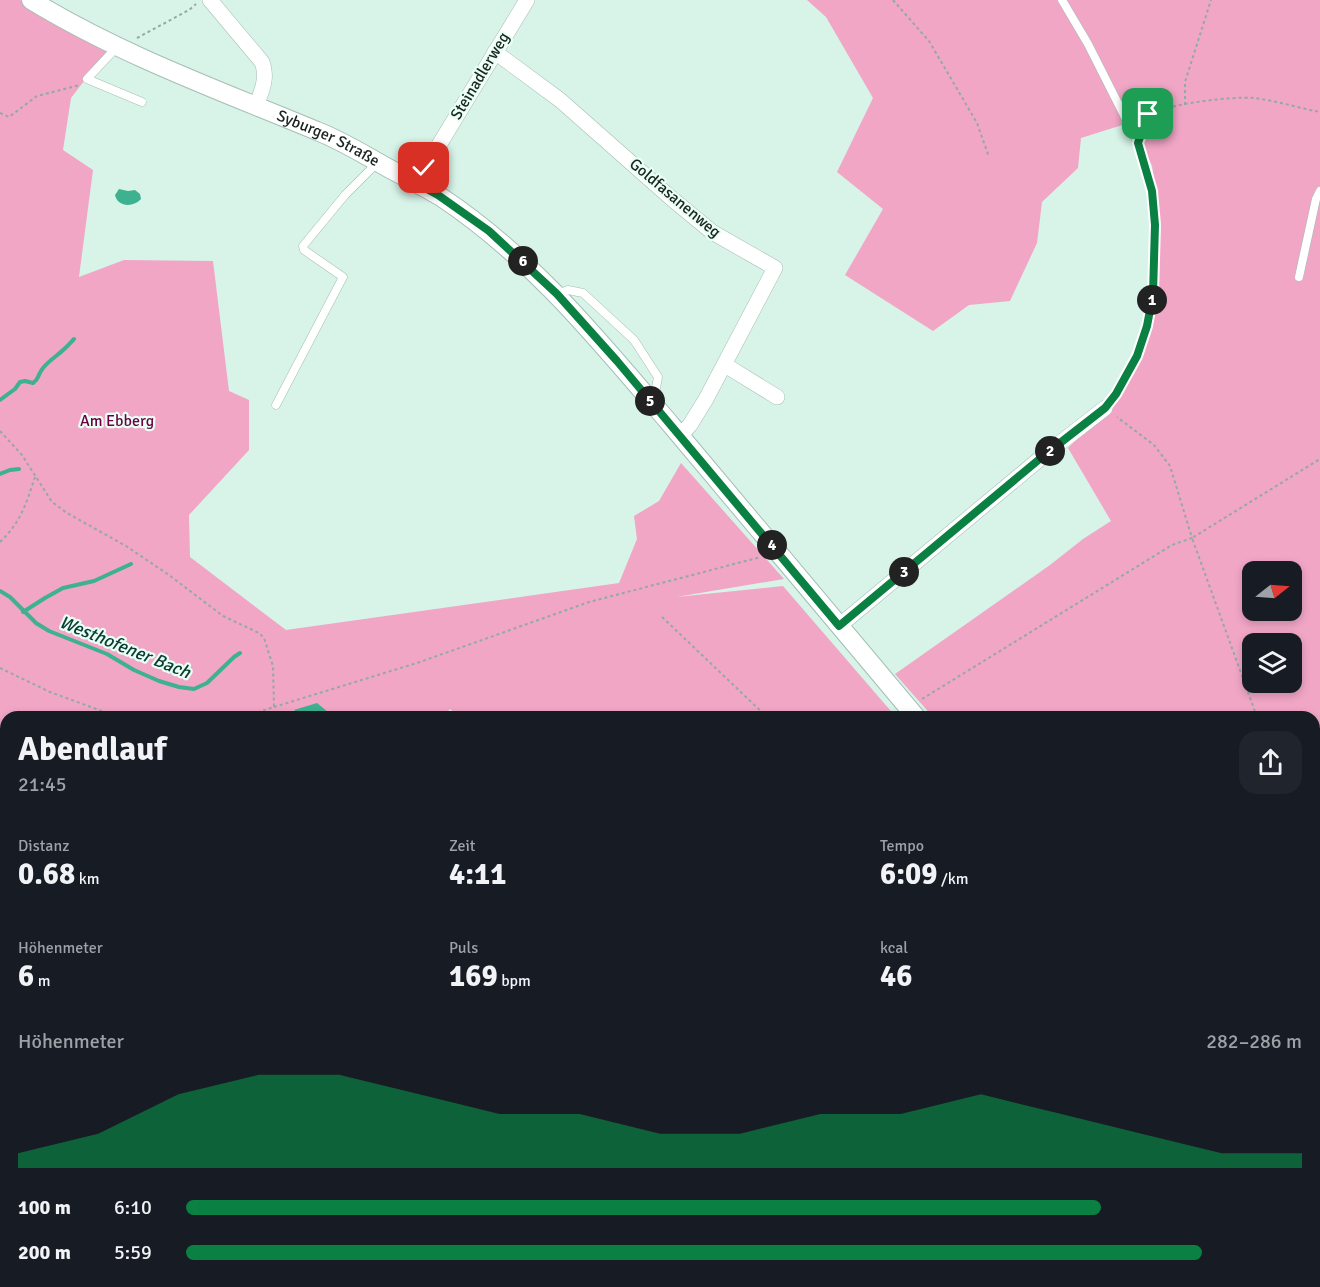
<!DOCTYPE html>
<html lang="de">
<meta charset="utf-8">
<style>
:root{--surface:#171b24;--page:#20242c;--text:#f1f3f6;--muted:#9ea1a6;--accent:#0b8043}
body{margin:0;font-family:Signika,sans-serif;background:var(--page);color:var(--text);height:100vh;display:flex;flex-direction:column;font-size:22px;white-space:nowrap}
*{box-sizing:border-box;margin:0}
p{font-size:20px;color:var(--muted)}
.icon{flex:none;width:33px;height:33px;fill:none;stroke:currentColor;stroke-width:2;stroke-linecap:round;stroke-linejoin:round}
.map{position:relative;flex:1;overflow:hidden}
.drawer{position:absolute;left:0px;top:711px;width:1320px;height:576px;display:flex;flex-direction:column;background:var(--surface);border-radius:18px 18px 0 0;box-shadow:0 3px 9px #0003}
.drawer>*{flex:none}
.needle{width:39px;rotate:73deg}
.buttons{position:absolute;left:1242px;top:561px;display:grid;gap:12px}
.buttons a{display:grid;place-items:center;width:60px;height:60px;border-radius:12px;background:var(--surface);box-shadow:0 3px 9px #0003;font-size:30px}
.pin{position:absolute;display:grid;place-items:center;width:51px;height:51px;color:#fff;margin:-26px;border-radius:12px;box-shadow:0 3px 9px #0006}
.km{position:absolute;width:30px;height:30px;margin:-15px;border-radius:50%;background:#222;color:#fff;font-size:16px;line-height:30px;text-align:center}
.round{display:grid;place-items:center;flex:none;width:63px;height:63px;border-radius:18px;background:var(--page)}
.headline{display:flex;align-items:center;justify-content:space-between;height:102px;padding:0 18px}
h1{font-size:33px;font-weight:700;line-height:45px}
.stats{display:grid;grid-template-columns:repeat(3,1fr);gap:9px;height:102px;padding:6px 18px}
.stats div{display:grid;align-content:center}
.stats b{font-size:30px;font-weight:700}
.stats small{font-size:16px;font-weight:400}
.stats p{font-size:16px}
.chart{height:168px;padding:12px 18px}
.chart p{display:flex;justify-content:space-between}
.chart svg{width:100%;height:108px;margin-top:6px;fill:var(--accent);opacity:.7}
ul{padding:0 18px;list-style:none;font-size:20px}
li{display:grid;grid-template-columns:96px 72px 1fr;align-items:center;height:45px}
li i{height:15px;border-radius:8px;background:var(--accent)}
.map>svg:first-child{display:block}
.green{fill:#f1a6c6;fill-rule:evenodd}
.water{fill:#3db190}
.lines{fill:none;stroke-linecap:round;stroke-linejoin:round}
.stream{stroke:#3db190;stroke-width:4}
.service-casing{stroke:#a4beb4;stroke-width:9}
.minor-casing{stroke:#a4beb4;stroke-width:16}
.tertiary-casing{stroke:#a4beb4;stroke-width:20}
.path{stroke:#94a9a1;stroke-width:2;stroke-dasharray:3 3;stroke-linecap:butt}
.service{stroke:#fff;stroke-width:8}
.minor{stroke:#fff;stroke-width:15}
.tertiary{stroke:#fff;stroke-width:18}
.route-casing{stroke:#fff;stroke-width:12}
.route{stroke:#0b8043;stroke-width:8}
.labels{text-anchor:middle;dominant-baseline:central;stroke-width:4.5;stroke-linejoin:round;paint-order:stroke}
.street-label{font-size:16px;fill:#1a2420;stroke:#e9fff6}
.park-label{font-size:16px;fill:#6b0041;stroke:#e9fff6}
.water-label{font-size:18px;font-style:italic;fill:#093c2f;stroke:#e9fff6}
</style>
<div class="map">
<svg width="1320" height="1287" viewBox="0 0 1320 1287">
<rect width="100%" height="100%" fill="#d8f3e8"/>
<g class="green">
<path d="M0,0H20L107,51L71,98L63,150L93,170L79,277L124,260L213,261L229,391L249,400V450L189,515L190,557L286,630L619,583L637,539L634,516L659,501L681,463L784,579L676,597L783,586L896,717H460L450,709L443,717H6V1281H348L344,1287H0Z"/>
<path d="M807,0H1320V1072L1314,1047V717H933L895,674L1050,565L1083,539L1111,521L1068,448L1120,397L1141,359L1151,328L1157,295L1159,213L1152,166L1132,122L1081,138L1078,168L1042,202L1037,243L1010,301L969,305L933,331L845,275L883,209L837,172L873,98L826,17ZM1252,572H1292V610H1252ZM1252,644H1292V682H1252Z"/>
</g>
<g class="water">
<path d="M119,189L128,191L135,190L140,194L141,199C134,207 118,208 115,195Z"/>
<path d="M317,703L334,717H302L294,710Z"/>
</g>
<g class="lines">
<g class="stream">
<path d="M0,400L15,389L20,382L25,381L33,383C39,379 37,377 41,371C45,363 56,357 63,350C67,347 70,343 74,339"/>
<path d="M0,474L10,470L19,469"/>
<path d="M0,591L10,597L36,623L49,631L107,654L134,670L159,681L179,687L194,689L207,683L234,657L240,653"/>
<path d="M23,612L45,598L63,588L94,581L131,564"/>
</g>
<defs>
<g id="service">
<path d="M1062,0L1088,44L1138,143L1152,191L1155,225L1153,294L1147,326L1137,356L1116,394L1105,408"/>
<path d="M117,47L87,79L142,102"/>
<path d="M1299,277L1316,199L1320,191"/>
<path d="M557,294L568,290L583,293L634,340L658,377L656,388L650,398"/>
<path d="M276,405L343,277L304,250L303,246L345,195L377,163"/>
</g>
<g id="minor">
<path d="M210,0L262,62C268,77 262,91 256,106"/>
<path d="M495,52L560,100L671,198L712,232L775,268L706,399L690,425L680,436"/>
<path d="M416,183L527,0"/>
<path d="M725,365L777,397"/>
<path d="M839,626L1042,457L1105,408"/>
<path d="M349,1287L354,1281"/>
</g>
<g id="tertiary">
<path id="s1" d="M31,0C121,55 221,91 317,131C343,141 366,156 390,169C407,178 424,187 441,197C533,258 601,343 672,426C754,523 835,620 916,717"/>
<path d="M1314,1241L1320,1251"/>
</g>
</defs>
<use href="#service" class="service-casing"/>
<use href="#minor" class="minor-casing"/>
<use href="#tertiary" class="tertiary-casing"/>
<g class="path">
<path d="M893,0L929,41L977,123L989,157"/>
<path d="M137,38L189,10L196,4"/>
<path d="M1185,105V82L1211,0"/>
<path d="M0,113L9,117L37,96L80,85"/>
<path d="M1143,129L1148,114C1171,104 1230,96 1255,98C1277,101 1299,108 1320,112"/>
<path d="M0,431L22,455L52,502L67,513L126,546L169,575L223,616L259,633L264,638L273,666L274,707L243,717"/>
<path d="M0,542C21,522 26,504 35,477"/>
<path d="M662,617L767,717"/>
<path d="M0,668L50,692L118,717"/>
<path d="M922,699L1172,545L1192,538L1170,466L1154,445L1117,417"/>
<path d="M274,707L420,662L589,602L761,557"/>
<path d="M1257,717L1192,538L1320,459"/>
<path d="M1314,757L1320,755"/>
<path d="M0,1081L6,1086"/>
<path d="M230,1281L237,1287"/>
</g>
<use href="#service" class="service"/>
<use href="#minor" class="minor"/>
<use href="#tertiary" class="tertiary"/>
</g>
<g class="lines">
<defs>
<path id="route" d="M424,168L416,183L438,195L489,231L557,294L617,361L839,626L1042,457L1105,408L1116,394L1137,356L1147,326L1153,294L1155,225L1152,191L1138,143L1148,114"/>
</defs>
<use href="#route" class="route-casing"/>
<use href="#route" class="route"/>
</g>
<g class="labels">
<g class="street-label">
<text transform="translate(480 76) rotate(-59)">Steinadlerweg</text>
<text stroke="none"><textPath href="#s1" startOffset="328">Syburger Straße</textPath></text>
<text transform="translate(675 198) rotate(40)">Goldfasanenweg</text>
</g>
<g class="park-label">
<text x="117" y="421">Am Ebberg</text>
</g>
<g class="water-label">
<text transform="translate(125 647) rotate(22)">Westhofener Bach</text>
</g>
</g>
</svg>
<div class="buttons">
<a><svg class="needle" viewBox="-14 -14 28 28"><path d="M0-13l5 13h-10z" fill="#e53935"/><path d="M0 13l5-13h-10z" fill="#9ea1a6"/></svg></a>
<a><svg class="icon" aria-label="layers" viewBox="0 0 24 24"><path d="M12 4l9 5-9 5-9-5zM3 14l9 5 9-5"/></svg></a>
</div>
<div class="pin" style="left:1148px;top:114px;background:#1e9e55"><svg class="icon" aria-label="arrive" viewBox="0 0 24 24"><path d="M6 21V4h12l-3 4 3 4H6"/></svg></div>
<div class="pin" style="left:424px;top:168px;background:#d93025"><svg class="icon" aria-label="check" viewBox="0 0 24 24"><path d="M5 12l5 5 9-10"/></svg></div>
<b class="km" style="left:1152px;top:300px">1</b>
<b class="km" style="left:1050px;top:451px">2</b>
<b class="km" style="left:904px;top:572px">3</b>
<b class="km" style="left:772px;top:545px">4</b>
<b class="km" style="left:650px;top:401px">5</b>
<b class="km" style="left:523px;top:261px">6</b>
<section class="drawer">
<div class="headline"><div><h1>Abendlauf</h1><p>21:45</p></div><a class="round"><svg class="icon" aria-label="share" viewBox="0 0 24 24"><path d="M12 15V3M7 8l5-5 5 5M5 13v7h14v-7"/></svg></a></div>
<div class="stats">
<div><p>Distanz</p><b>0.68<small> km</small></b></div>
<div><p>Zeit</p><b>4:11</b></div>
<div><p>Tempo</p><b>6:09<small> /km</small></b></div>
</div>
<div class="stats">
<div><p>Höhenmeter</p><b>6<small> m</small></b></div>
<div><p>Puls</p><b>169<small> bpm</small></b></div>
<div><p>kcal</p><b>46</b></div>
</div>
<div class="chart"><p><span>Höhenmeter</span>282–286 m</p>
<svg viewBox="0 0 160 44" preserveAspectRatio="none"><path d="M0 44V38L10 30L20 14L30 6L40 6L50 14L60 22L70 22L80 30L90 30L100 22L110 22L120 14L130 22L140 30L150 38L160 38V44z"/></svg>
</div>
<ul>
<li><b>100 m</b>6:10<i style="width:82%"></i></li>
<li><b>200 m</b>5:59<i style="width:91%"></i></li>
</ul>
</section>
</div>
